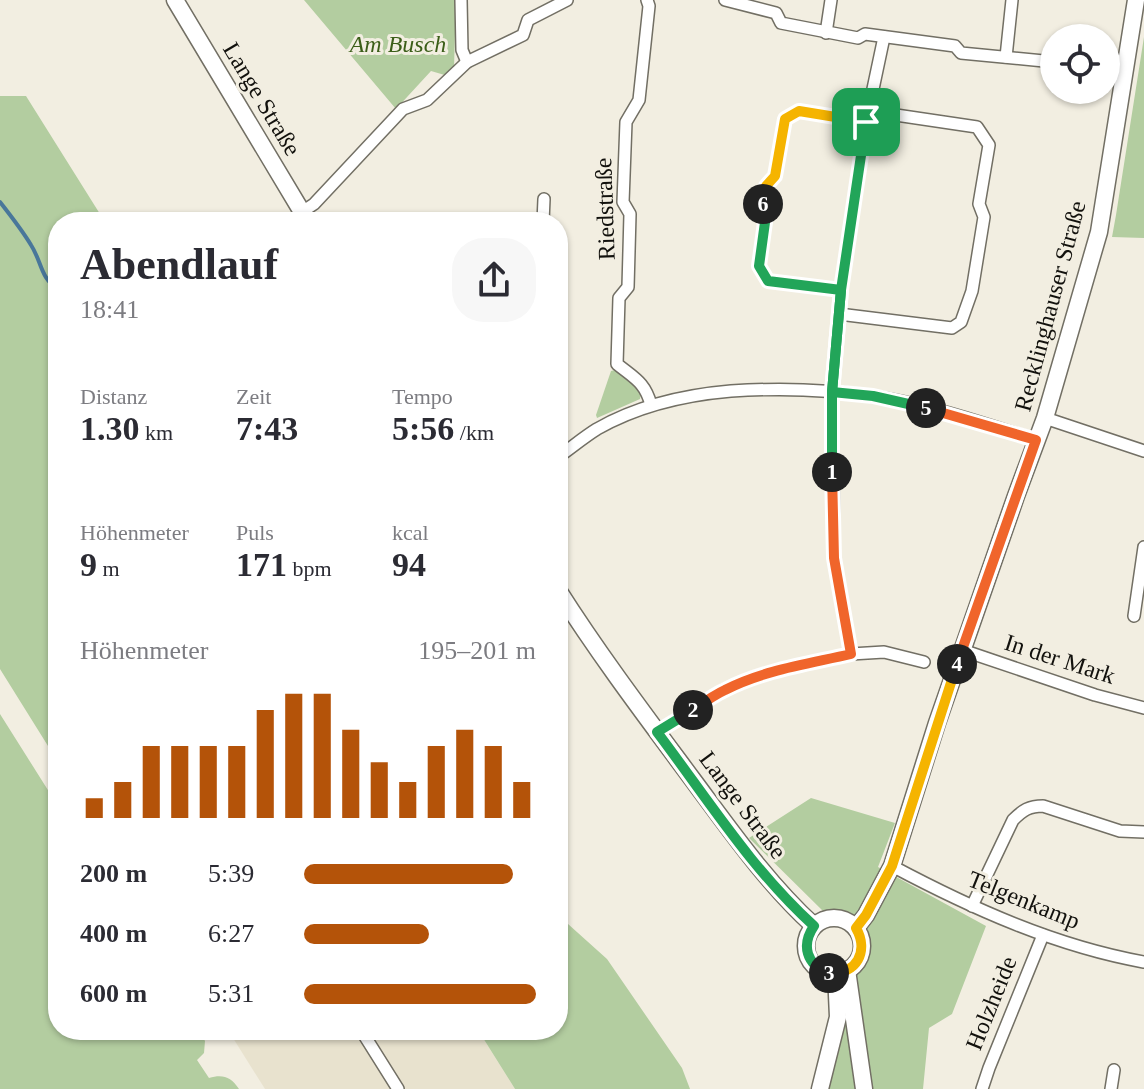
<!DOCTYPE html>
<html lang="de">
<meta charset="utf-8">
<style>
:root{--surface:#fff;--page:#f7f7f7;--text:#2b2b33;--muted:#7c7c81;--accent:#b45309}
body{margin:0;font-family:Georgia,serif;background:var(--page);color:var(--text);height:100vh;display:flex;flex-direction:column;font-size:30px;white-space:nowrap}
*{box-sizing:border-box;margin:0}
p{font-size:26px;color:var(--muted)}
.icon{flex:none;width:44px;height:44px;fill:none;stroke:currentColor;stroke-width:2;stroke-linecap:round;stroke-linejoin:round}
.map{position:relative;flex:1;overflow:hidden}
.details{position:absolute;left:48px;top:212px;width:520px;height:828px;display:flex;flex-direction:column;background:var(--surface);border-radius:32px;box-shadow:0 2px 6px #0004}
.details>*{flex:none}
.controls{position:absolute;left:1040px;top:24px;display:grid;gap:16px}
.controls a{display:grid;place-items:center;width:80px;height:80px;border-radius:50%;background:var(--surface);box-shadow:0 2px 6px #0004;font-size:40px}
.pin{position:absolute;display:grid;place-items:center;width:68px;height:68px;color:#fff;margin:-34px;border-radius:16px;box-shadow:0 4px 12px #0006}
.km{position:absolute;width:40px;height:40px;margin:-20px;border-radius:50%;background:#222;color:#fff;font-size:22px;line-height:40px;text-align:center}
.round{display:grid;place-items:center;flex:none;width:84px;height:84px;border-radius:32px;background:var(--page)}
.head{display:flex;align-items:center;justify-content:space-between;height:136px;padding:0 32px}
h1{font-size:44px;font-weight:800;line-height:60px}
.stats{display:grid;grid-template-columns:repeat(3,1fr);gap:12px;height:136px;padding:8px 32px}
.stats div{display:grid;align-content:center}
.stats b{font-size:34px;font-weight:800}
.stats small{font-size:22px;font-weight:400}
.stats p{font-size:22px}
.chart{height:224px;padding:16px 32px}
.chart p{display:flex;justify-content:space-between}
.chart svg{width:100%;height:144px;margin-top:8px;stroke:var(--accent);stroke-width:6}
ul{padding:0 32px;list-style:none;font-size:26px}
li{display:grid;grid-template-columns:128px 96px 1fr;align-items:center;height:60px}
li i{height:20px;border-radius:10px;background:var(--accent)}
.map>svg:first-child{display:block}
.built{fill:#e8e2ce}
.green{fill:#b3cda0}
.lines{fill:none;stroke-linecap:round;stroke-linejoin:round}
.stream{stroke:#49779a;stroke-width:4}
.street-casing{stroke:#726f64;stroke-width:14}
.secondary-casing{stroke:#726f64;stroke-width:19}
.street{stroke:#fff;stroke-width:11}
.secondary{stroke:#fff;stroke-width:16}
.split-1-casing{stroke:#fff;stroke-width:16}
.split-2-casing{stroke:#fff;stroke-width:16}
.split-3-casing{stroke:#fff;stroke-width:16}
.split-4-casing{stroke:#fff;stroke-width:16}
.split-5-casing{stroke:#fff;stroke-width:16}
.split-6-casing{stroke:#fff;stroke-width:16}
.split-7-casing{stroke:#fff;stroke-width:16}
.split-1{stroke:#22a559;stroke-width:10}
.split-2{stroke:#f0652b;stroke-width:10}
.split-3{stroke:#22a559;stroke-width:10}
.split-4{stroke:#f5b400;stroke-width:10}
.split-5{stroke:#f0652b;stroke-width:10}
.split-6{stroke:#22a559;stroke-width:10}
.split-7{stroke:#f5b400;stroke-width:10}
.labels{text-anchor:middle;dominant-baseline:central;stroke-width:6;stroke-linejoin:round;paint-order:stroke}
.park-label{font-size:24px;font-style:italic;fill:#3b5e18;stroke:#f2eee1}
.street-label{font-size:24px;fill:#12110d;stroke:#f2eee1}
</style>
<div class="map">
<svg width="1144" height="1089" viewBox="0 0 1144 1089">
<rect width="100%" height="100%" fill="#f2eee1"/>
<path class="built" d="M228,1030H478L515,1089H265Z"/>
<g class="green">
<path d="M304,0H456L454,68L448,76L431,71L396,109Z"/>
<path d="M1144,37V238L1112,237L1116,215Z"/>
<path d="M0,96H26L105,222H58V762L0,669Z"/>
<path d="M615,370L638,389L641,394L640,399L597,418L596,415L611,371Z"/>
<path d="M0,714L58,806V1030H199L205,1041L204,1053L197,1060L209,1078C223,1074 231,1077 239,1089H0Z"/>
<path d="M811,798L895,823L878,867L986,926L952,1014L929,1028L923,1089H829L855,975L862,965L869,937L846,913H825L749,838Z"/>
<path d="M558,915L607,959L682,1068L690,1089H515L478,1030H558Z"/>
</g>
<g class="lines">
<path class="stream" d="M0,202C11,216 22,230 31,245C42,262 40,278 58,289"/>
<defs>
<g id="street">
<path d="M461,0L462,50L467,62"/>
<path d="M647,0L649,6L639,100L626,122L623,202L630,214L629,251L628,287L619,298L617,364C634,378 645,382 651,405"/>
<path d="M725,0L776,13L781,23L858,38L865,34L955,46L961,53L1054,62"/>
<path d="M826,33L831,0"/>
<path d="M1006,57L1012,0"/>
<path d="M1106,68L1125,70"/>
<path d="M302,212L314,204L403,109L427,100L467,62L523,35L528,20L567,0"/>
<path d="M543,222L544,199"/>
<path d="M841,290L768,281L759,266L766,215L763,205L766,186L775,176L785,119L799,111L866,122"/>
<path d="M839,314L952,328L961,322L972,291L984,217L979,204L989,145L977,127L869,111"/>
<path d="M1045,418L1144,451"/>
<path d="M558,457C571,448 584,437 597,429C639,405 684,395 731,391C778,388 825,389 871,396C928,404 982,423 1036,440"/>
<path d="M1134,616L1144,547"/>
<path d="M962,650L1095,695L1144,708"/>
<path d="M851,654L834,558L832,392L841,290L866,122L884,37"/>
<path d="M657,732L724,690L755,677L783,669L851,654L884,652L924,662"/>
<path d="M892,866C971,908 1055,946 1144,962"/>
<path d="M972,906L1013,820C1023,810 1029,806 1043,806L1120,831L1144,832"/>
<path d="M361,1030L398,1089"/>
<path d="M982,1089L989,1068L1043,935"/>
<path d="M1111,1089L1114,1070"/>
</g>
<g id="secondary">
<path d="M175,0L308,222"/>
<path d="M558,590C600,656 647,718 693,780C731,831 767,883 814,926"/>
<circle cx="834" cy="946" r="28"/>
<path d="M856,928L866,915L892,866L937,723L1016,496L1045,418L1099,232L1136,0"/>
<path d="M847,970L864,1089"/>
<path d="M820,1089L838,1017L836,973"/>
</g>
</defs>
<use href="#street" class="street-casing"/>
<use href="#secondary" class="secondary-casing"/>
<use href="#street" class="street"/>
<use href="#secondary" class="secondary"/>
</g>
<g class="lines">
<defs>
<path id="split-1" d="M832,472V392L841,290L866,122"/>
<path id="split-2" d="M693,710C703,703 714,695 725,690C764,670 808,664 851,654L834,558L832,472"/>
<path id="split-3" d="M693,710L657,732C707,798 752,870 814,926C801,945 806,965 829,973"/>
<path id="split-4" d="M829,973C857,975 869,951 856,928L866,915L892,866L957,664"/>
<path id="split-5" d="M926,408L1036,440L957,664"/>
<path id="split-6" d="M763,204L766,215L759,266L768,281L841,290L832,392L873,396L926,408"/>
<path id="split-7" d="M763,204L766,186L775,176L785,119L799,111L866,122"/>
</defs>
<use href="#split-1" class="split-1-casing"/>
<use href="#split-2" class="split-2-casing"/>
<use href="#split-3" class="split-3-casing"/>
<use href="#split-4" class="split-4-casing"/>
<use href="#split-5" class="split-5-casing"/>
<use href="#split-6" class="split-6-casing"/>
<use href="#split-7" class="split-7-casing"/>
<use href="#split-1" class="split-1"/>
<use href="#split-2" class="split-2"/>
<use href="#split-3" class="split-3"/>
<use href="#split-4" class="split-4"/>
<use href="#split-5" class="split-5"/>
<use href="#split-6" class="split-6"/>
<use href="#split-7" class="split-7"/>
</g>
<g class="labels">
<g class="park-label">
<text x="398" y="44">Am Busch</text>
</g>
<g class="street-label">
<text transform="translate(262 99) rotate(59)">Lange Straße</text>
<text transform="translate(605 209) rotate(-92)">Riedstraße</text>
<text transform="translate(1050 306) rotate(-75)">Recklinghauser Straße</text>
<text transform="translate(1060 659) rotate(18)">In der Mark</text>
<text transform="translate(743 805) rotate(53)">Lange Straße</text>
<text transform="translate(1024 900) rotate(22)">Telgenkamp</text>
<text transform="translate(991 1003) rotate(-68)">Holzheide</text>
</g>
</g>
</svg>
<div class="controls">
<a><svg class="icon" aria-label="locate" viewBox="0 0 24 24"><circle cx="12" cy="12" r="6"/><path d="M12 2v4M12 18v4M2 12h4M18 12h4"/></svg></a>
</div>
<div class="pin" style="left:866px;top:122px;background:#1e9e55"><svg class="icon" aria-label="arrive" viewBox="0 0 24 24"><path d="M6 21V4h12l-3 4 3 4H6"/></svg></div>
<b class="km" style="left:832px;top:472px">1</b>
<b class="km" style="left:693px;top:710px">2</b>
<b class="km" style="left:829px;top:973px">3</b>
<b class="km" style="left:957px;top:664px">4</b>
<b class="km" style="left:926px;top:408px">5</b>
<b class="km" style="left:763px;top:204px">6</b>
<section class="details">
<div class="head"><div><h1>Abendlauf</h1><p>18:41</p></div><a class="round"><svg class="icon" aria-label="share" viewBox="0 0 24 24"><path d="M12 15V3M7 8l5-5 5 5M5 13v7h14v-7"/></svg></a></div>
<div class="stats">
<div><p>Distanz</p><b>1.30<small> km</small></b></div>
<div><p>Zeit</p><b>7:43</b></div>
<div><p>Tempo</p><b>5:56<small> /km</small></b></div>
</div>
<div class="stats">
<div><p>Höhenmeter</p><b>9<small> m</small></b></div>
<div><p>Puls</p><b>171<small> bpm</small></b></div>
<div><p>kcal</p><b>94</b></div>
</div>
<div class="chart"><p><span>Höhenmeter</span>195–201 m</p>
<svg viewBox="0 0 160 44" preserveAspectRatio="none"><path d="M5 44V38M15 44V33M25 44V22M35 44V22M45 44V22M55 44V22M65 44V11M75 44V6M85 44V6M95 44V17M105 44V27M115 44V33M125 44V22M135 44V17M145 44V22M155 44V33"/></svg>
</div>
<ul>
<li><b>200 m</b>5:39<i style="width:90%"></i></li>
<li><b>400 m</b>6:27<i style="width:54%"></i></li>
<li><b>600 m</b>5:31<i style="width:100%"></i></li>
</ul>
</section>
</div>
